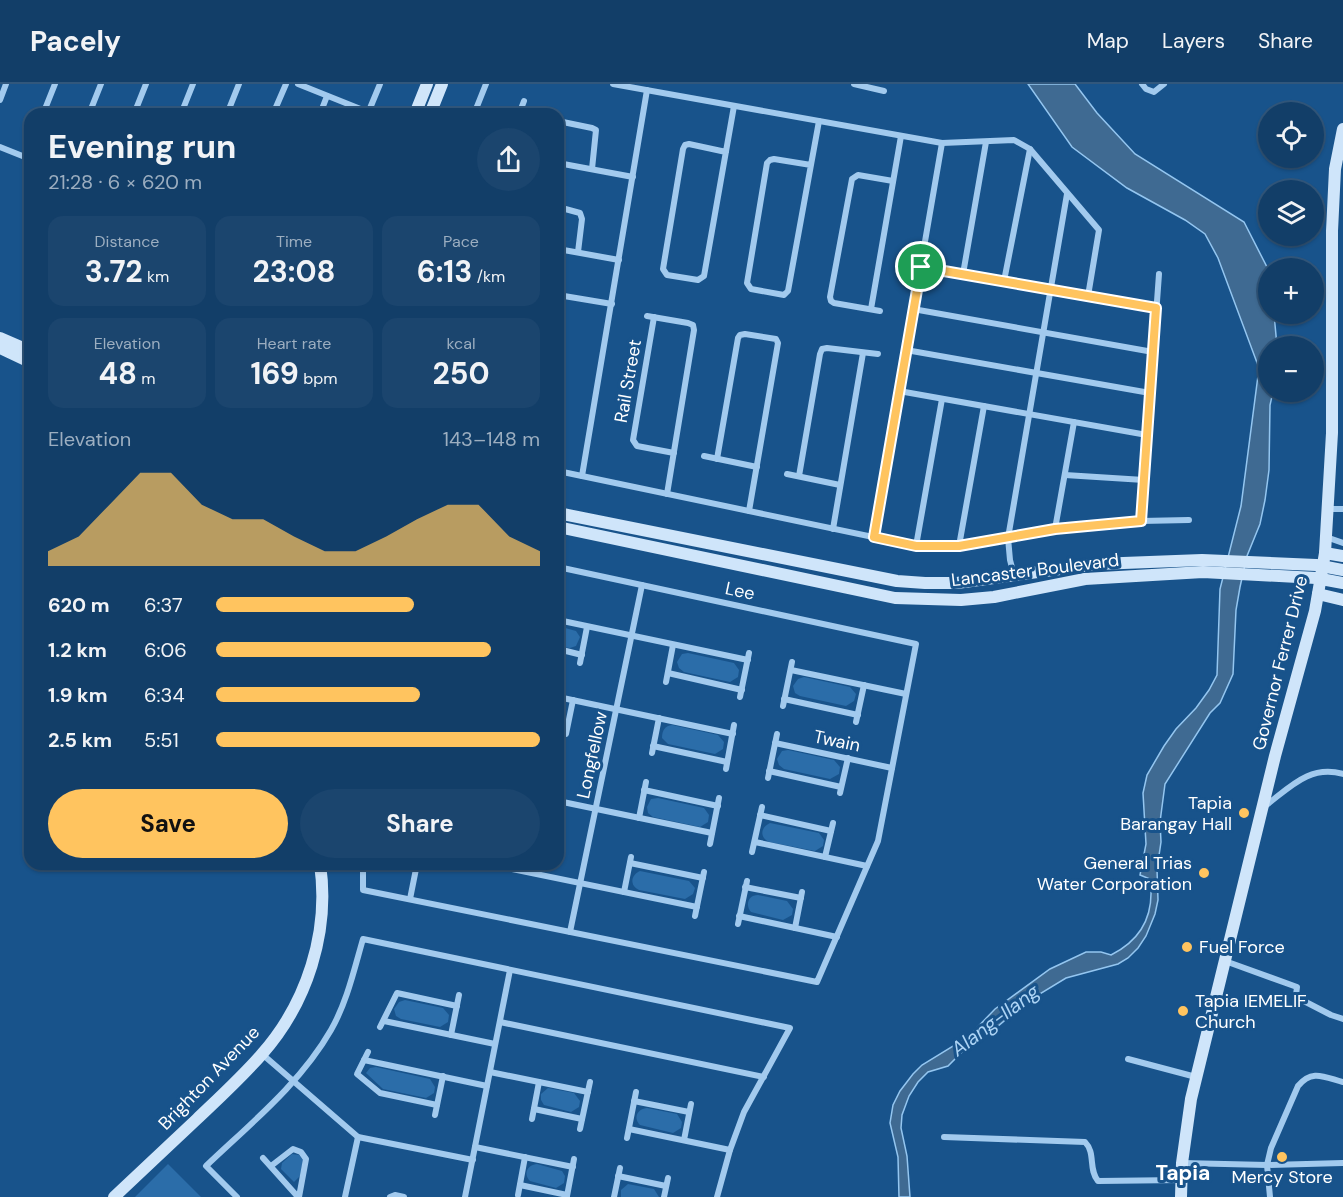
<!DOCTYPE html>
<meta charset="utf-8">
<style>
:root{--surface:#123e68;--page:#1b456e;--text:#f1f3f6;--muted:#9caec0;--line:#31577c;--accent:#ffc45f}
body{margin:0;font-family:"DM Sans",sans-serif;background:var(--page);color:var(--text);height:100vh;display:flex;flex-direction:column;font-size:22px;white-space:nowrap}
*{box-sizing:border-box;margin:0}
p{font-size:20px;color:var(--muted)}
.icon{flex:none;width:33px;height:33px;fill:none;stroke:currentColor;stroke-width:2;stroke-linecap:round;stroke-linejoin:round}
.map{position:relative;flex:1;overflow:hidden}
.details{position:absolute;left:24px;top:24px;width:540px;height:762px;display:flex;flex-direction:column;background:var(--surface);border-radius:18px;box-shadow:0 2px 4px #0004,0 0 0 2px var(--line)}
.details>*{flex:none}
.controls{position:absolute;left:1258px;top:18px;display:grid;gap:12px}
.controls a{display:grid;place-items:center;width:66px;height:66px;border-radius:50%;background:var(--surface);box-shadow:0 2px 4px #0004,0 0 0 2px var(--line);font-size:30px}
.pin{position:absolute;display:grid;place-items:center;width:51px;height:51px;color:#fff;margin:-26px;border:3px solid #fff;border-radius:50%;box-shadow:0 2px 6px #0007}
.round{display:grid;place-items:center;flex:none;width:63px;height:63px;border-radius:32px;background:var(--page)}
.headline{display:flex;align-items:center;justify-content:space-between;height:102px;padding:0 24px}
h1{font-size:33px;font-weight:700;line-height:45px}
.stats{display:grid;grid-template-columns:repeat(3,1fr);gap:9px;height:102px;padding:6px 24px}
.stats div{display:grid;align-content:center;border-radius:15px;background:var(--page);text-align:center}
.stats b{font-size:30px;font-weight:700}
.stats small{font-size:16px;font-weight:400}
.stats p{font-size:16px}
.chart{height:168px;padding:12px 24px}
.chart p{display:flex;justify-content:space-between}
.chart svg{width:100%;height:108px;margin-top:6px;fill:var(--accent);opacity:.7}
.cta{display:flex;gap:12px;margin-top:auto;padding:12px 24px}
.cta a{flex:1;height:69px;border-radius:36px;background:var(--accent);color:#111;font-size:24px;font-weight:700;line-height:69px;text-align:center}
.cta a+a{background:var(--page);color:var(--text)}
ul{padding:0 24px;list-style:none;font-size:20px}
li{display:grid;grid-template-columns:96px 72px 1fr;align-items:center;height:45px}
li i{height:15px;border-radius:8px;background:var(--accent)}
header{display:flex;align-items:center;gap:36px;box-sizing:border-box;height:84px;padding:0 30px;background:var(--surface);border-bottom:2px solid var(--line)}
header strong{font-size:28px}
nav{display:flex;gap:33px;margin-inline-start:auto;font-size:21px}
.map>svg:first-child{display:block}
.green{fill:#2b6da9}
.water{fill:#3f6a92;stroke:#94c6f0;stroke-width:1.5}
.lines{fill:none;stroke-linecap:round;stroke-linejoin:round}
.street{stroke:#a2caee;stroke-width:6}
.secondary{stroke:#cfe5fa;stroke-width:12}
.route-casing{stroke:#fff;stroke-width:12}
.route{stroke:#ffc45f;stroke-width:8}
.poi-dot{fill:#ffc45f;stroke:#18538b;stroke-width:2}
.labels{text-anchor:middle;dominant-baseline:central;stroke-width:6;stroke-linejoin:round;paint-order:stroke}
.street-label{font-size:18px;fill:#fff;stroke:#18538b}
.poi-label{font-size:18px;fill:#fff;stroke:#18538b;text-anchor:end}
.water-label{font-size:20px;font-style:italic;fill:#add4f5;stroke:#18538b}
.quarter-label{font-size:21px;font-weight:bold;fill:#fff;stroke:#18538b}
</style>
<header>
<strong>Pacely</strong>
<nav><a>Map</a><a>Layers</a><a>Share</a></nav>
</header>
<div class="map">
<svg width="1343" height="1113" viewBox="0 0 1343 1113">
<rect width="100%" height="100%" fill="#18538b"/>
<g class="green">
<path d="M558,542L576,547L580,553L576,562L570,564L558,562Z"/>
<path d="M688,569L734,579L739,586L738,593L730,598L684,588L679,584L677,578L682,570Z"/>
<path d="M804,593L850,603L856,610L854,617L846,622L800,612L795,609L793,602L798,595Z"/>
<path d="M672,641L718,651L724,658L723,665L715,670L668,660L662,654C662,646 665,642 672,641Z"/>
<path d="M788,666L834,676L840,683L839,690L830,695L784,685L779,681L777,675L782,667Z"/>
<path d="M658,714L704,724L709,731L708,738L700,743L653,733L648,729L647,723L651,715Z"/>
<path d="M770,739L819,749L824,756L823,762L815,767L769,758C759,753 761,743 770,739Z"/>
<path d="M640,787L689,797L695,804L693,810L685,815L639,806C629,801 631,791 640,787Z"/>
<path d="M758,811L787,817L793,825L792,831L783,836L751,828C745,821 748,811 758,811Z"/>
<path d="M405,916L443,924L449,931L448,938L440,943L401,935L396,932L394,925L399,918Z"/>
<path d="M376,983L430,995L435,1003L434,1009L426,1014L383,1005L366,989L370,984Z"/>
<path d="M548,1004L574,1009L580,1017L579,1023L571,1028L544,1021L541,1016V1010Z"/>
<path d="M647,1024L677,1030L682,1038L681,1044L673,1049L640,1041C633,1034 637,1025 647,1024Z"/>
<path d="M292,1070L299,1071L303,1076L300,1092L294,1098L281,1085L282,1079Z"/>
<path d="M168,1080L201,1113H135Z"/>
<path d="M537,1080L562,1087L565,1092L564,1099L556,1104L530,1097C523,1090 527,1081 537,1080Z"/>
<path d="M628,1100L654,1105L659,1113H621V1106Z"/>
</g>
<path class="water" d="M1028,0H1075L1097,29L1135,70L1244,138L1269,187V230H1274L1277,262H1269V308H1273L1270,321L1269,386L1265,416L1260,440L1247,472L1240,503L1236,526L1233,590L1220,619L1210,629L1165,700L1160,738L1161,758L1157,785L1158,816L1155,830L1146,852L1138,864L1128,874L1118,880L1066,894L1028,917L973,963L963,967L948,982L928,988L918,998L909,1012L902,1031L901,1044L907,1072L910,1113H899L898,1073L890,1039L893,1021L900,1007L913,990L922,981L968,953L995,925L1050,885L1086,868H1101L1111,871C1143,855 1155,830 1150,795L1140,791L1146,760L1143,709L1147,691L1164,662L1176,645L1196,624L1209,606L1217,591L1220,505L1241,422L1259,284L1218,174L1205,150L1185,136L1127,104L1072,63Z"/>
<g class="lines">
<g class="street">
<path d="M298,0L368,28"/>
<path d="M613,0L942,59L1014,56L1030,65L1099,146L1088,212"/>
<path d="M854,0L884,7"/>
<path d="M1142,0L1146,5L1154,8L1164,0"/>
<path d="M0,16L6,0"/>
<path d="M368,29L380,0"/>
<path d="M43,30L55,0"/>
<path d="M89,30L101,0"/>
<path d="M134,30L146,0"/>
<path d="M181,30L193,0"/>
<path d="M227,30L239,0"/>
<path d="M273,30L286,0"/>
<path d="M320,30L327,12"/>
<path d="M474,30L486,0"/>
<path d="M519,30L524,17"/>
<path d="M558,37L592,44L596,46L592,85"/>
<path d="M0,63L30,75"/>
<path d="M726,68L689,60L685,61L683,65L663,185L667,191L698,196L704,192L734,22"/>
<path d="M25,73L30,61"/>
<path d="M558,79L633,93"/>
<path d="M811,81L774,75L770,76L767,79L747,199L751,205L784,211L788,207L819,37"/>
<path d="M558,123L580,129L582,135L578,168"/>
<path d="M558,165L619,176"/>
<path d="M921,183L1157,224"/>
<path d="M963,190L986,58"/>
<path d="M1004,197L1030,65"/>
<path d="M558,211L612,220"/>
<path d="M871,225L901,52"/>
<path d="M913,225L1153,268"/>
<path d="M880,227L834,219L831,217L830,213L852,95L858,91L893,97"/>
<path d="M647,232L688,239L693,241L694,246L667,410"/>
<path d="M654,233L633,356L637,362L674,369"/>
<path d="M558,266V276"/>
<path d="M906,266L1150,309"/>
<path d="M899,307L1147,351"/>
<path d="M704,372L757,383"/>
<path d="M717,375L738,254L740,251L745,250L776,255L778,259L749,427"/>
<path d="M558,387L916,462H959L1055,445L1141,437L1189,436"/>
<path d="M787,390L840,401"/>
<path d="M1065,391L1144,396"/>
<path d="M582,392L647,6"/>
<path d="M799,392L820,270L822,265L827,264L878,270"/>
<path d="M1327,425H1343"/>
<path d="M1141,437L1159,190"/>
<path d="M833,445L863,269"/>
<path d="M1055,445L1074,338"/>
<path d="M874,453L942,59"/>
<path d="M1326,453L1343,459"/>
<path d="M916,462L942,315"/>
<path d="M959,462L984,322"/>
<path d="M1014,491L1010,476L1008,454L1067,110"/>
<path d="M558,536L748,576"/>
<path d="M558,565L582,571"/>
<path d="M580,579L587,543"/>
<path d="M791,586L906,610"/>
<path d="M668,589L742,606"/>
<path d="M666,598L673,561"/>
<path d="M558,613L733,650"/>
<path d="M740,613L749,569"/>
<path d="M784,615L858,631"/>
<path d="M783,622L792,578"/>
<path d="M856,638L864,601"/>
<path d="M566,650L573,616"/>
<path d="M775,659L892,684"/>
<path d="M653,662L727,678"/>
<path d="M652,669L659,634"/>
<path d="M726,685L734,641"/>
<path d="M769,687L841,703"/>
<path d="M558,689L560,679"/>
<path d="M768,694L777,650"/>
<path d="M644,706L718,722"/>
<path d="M840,709L848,674"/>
<path d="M558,717L712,749"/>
<path d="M1265,722C1289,704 1310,680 1343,690"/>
<path d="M760,731L831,747"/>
<path d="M639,734L646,698"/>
<path d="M755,758L867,782"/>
<path d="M710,760L719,714"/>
<path d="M752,768L762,723"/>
<path d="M825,773L833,739"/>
<path d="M630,779L703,794"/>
<path d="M363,780V806L817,898L878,757L916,560L558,483"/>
<path d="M487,780L697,823"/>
<path d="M461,784L462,780"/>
<path d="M538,790L540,780"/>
<path d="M745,803L801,814"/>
<path d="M624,808L631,773"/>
<path d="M410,815L417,780"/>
<path d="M695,832L704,788"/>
<path d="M739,832L837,853"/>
<path d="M738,840L747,797"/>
<path d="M795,844L802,808"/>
<path d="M570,848L642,501"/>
<path d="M1225,877L1297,903L1296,911L1300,915L1331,931L1343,935"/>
<path d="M384,937L495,960"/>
<path d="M500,938L764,993"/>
<path d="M380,943L397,909L457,922"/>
<path d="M451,951L459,911"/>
<path d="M368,968L357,990L380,1009L437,1021"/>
<path d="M262,970L358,1053L473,1076"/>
<path d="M1128,975L1196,993"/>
<path d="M364,976L487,1002"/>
<path d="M490,988L588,1008"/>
<path d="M634,1017L689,1028"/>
<path d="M534,1025L582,1035"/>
<path d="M435,1031L443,992"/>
<path d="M532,1035L539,998"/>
<path d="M580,1045L590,998"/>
<path d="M629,1045L730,1066"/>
<path d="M944,1053L1085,1058C1096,1069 1088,1085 1098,1097L1181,1096"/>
<path d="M627,1054L636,1008"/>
<path d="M684,1056L691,1020"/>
<path d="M475,1063L573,1083"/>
<path d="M263,1074L298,1113"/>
<path d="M1182,1079L1267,1081L1343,1079"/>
<path d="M271,1082L293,1065L301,1068L306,1075L299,1113"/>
<path d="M618,1092L666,1102"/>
<path d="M520,1101L567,1111"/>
<path d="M518,1111L525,1073"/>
<path d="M567,1112L574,1075"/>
<path d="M237,1113L206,1082C250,1040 300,1000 331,946C347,918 354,886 363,855L790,944L744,1028L730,1066L717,1113"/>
<path d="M345,1113L358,1053"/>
<path d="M390,1113L395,1111L404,1113"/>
<path d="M465,1113L510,886"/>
<path d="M614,1113L620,1084"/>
<path d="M664,1113L668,1094"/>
<path d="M1270,1113L1267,1081L1271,1064L1298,1002C1312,985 1324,993 1343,998"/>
</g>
<g class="secondary">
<path d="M415,30L427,0"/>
<path d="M430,30L442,0"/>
<path d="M0,254L30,267"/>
<path d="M0,264L30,278"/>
<path d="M558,429L897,497L925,499H957L1097,480L1202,476L1316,481L1343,486"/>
<path d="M558,443L895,514L961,516L994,513L1085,495L1203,488L1316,494L1343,499"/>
<path d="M1325,469L1343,472"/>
<path d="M1318,510L1343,516"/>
<path d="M114,1113C142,1087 169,1061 197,1035C219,1014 242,993 262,970C307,919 330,848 320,780"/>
<path d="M1181,1113L1182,1079L1191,1015L1275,672L1315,527L1325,469L1332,349V147L1335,85L1343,45"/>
</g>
</g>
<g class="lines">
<defs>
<path id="route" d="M921,183L1156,224L1141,437L1055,445L959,462H916L874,453Z"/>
</defs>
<use href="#route" class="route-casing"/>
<use href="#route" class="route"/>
</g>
<g class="poi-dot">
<circle cx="1244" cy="729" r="6"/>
<circle cx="1204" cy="789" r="6"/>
<circle cx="1187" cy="863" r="6"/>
<circle cx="1183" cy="927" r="6"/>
<circle cx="1282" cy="1073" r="6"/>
</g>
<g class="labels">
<g class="street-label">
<text transform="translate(628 297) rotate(-80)">Rail Street</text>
<text transform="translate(1035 486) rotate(-7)">Lancaster Boulevard</text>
<text transform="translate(740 507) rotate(12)">Lee</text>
<text transform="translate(1280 579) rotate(-76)">Governor Ferrer Drive</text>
<text transform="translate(837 657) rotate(12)">Twain</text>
<text transform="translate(592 671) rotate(-78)">Longfellow</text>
<text transform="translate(209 994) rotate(-46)">Brighton Avenue</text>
</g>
<g class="poi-label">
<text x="1232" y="719">Tapia<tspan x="1232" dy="21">Barangay Hall</tspan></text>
<text x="1192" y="779">General Trias<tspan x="1192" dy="21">Water Corporation</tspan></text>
<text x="1199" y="863" text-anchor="start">Fuel Force</text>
<text x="1195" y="917" text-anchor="start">Tapia IEMELIF<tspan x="1195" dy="21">Church</tspan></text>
<text x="1282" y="1093" text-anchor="middle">Mercy Store</text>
</g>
<g class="water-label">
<text transform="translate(995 936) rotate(-37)">Alang-Ilang</text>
</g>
<g class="quarter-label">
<text x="1183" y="1089">Tapia</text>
</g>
</g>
</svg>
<div class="controls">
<a><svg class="icon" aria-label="locate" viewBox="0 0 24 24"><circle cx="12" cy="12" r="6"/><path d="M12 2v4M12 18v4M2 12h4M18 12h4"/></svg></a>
<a><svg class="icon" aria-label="layers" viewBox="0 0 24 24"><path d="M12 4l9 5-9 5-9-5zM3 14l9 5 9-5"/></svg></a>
<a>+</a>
<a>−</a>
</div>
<div class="pin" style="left:921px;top:183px;background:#1e9e55"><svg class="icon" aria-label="arrive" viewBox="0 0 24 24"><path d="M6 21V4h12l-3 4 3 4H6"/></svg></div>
<section class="details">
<div class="headline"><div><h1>Evening run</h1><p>21:28 · 6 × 620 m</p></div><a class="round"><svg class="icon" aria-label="share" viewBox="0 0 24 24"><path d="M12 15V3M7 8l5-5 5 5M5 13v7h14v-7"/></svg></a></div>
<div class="stats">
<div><p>Distance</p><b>3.72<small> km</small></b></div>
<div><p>Time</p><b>23:08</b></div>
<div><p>Pace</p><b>6:13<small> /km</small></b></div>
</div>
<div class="stats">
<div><p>Elevation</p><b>48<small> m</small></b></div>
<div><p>Heart rate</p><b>169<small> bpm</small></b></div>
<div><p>kcal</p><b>250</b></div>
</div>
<div class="chart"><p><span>Elevation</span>143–148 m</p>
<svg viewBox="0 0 160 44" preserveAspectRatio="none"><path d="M0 44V38L10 32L20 19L30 6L40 6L50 19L60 25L70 25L80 32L90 38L100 38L110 32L120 25L130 19L140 19L150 32L160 38V44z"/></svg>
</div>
<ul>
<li><b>620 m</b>6:37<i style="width:61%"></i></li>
<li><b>1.2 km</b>6:06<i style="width:85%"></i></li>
<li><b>1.9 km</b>6:34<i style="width:63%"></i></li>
<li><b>2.5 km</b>5:51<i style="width:100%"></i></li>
</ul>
<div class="cta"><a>Save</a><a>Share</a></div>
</section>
</div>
